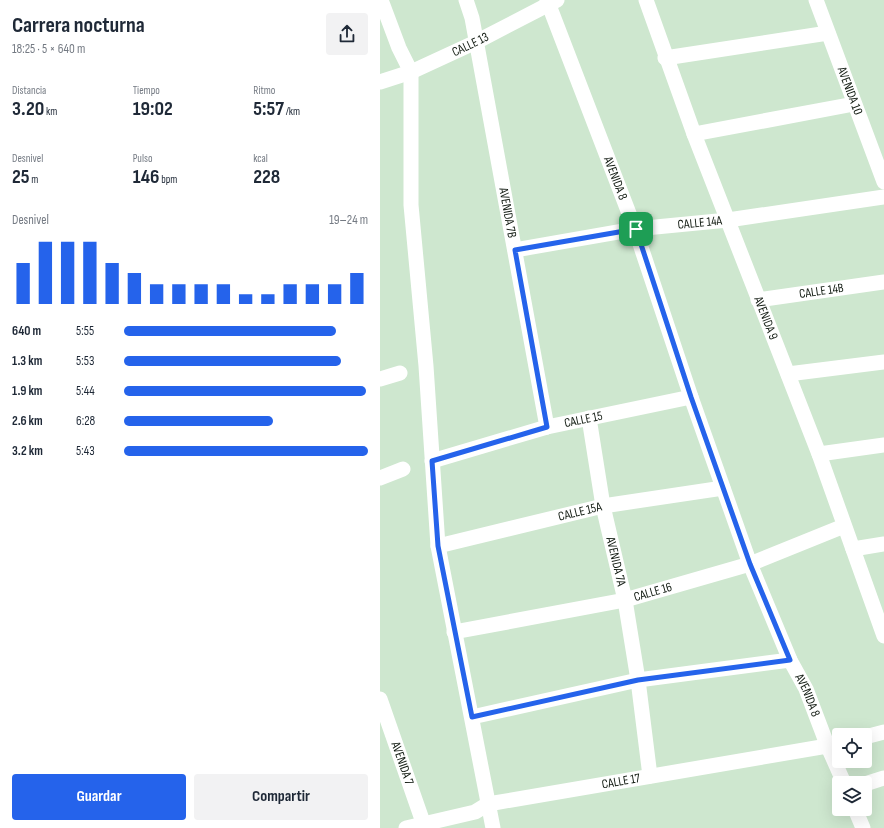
<!DOCTYPE html>
<html lang="es">
<meta charset="utf-8">
<style>
:root{--surface:#fff;--page:#f2f2f3;--text:#1f2937;--muted:#747a83;--accent:#2563eb}
body{margin:0;font-family:"Sofia Sans Condensed",sans-serif;background:var(--page);color:var(--text);height:100vh;display:flex;flex-direction:column;font-size:15px;white-space:nowrap}
*{box-sizing:border-box;margin:0}
p{font-size:13px;color:var(--muted)}
.icon{flex:none;width:22px;height:22px;fill:none;stroke:currentColor;stroke-width:2;stroke-linecap:round;stroke-linejoin:round}
.map{position:relative;flex:1;overflow:hidden}
.panel{display:flex;flex-direction:column;background:var(--surface);width:380px}
.panel>*{flex:none}
.fabs{position:absolute;left:452px;top:728px;display:grid;gap:8px}
.fabs a{display:grid;place-items:center;width:40px;height:40px;border-radius:4px;background:var(--surface);box-shadow:0 4px 16px #0002;font-size:20px}
.pin{position:absolute;display:grid;place-items:center;width:34px;height:34px;color:#fff;margin:-17px;border-radius:8px;box-shadow:0 2px 6px #0006}
.round{display:grid;place-items:center;flex:none;width:42px;height:42px;border-radius:4px;background:var(--page)}
.summary{display:flex;align-items:center;justify-content:space-between;height:68px;padding:0 12px}
h1{font-size:22px;font-weight:700;line-height:30px}
.figures{display:grid;grid-template-columns:repeat(3,1fr);gap:6px;height:68px;padding:4px 12px}
.figures div{display:grid;align-content:center}
.figures b{font-size:20px;font-weight:700}
.figures small{font-size:11px;font-weight:400}
.figures p{font-size:11px}
.chart{height:112px;padding:8px 12px}
.chart p{display:flex;justify-content:space-between}
.chart svg{width:100%;height:72px;margin-top:4px;stroke:var(--accent);stroke-width:6}
.button{display:flex;gap:8px;margin-top:auto;padding:8px 12px}
.button a{flex:1;height:46px;border-radius:4px;background:var(--accent);color:#fff;font-size:16px;font-weight:700;line-height:46px;text-align:center}
.button a+a{background:var(--page);color:var(--text)}
ul{padding:0 12px;list-style:none;font-size:13px}
li{display:grid;grid-template-columns:64px 48px 1fr;align-items:center;height:30px}
li i{height:10px;border-radius:5px;background:var(--accent)}
main{display:flex;flex:1;min-height:0}
.map>svg:first-child{display:block}
.lines{fill:none;stroke-linecap:round;stroke-linejoin:round}
.minor{stroke:#fff;stroke-width:15}
.route-casing{stroke:#fff;stroke-width:8}
.route{stroke:#2563eb;stroke-width:5}
.labels{text-anchor:middle;dominant-baseline:central;stroke-width:4;stroke-linejoin:round;paint-order:stroke}
.street-label{font-size:13px;fill:#121b12;stroke:#fff}
</style>
<main>
<section class="panel">
<div class="summary"><div><h1>Carrera nocturna</h1><p>18:25 · 5 × 640 m</p></div><a class="round"><svg class="icon" aria-label="share" viewBox="0 0 24 24"><path d="M12 15V3M7 8l5-5 5 5M5 13v7h14v-7"/></svg></a></div>
<div class="figures">
<div><p>Distancia</p><b>3.20<small> km</small></b></div>
<div><p>Tiempo</p><b>19:02</b></div>
<div><p>Ritmo</p><b>5:57<small> /km</small></b></div>
</div>
<div class="figures">
<div><p>Desnivel</p><b>25<small> m</small></b></div>
<div><p>Pulso</p><b>146<small> bpm</small></b></div>
<div><p>kcal</p><b>228</b></div>
</div>
<div class="chart"><p><span>Desnivel</span>19–24 m</p>
<svg viewBox="0 0 160 44" preserveAspectRatio="none"><path d="M5 44V19M15 44V6M25 44V6M35 44V6M45 44V19M55 44V25M65 44V32M75 44V32M85 44V32M95 44V32M105 44V38M115 44V38M125 44V32M135 44V32M145 44V32M155 44V25"/></svg>
</div>
<ul>
<li><b>640 m</b>5:55<i style="width:87%"></i></li>
<li><b>1.3 km</b>5:53<i style="width:89%"></i></li>
<li><b>1.9 km</b>5:44<i style="width:99%"></i></li>
<li><b>2.6 km</b>6:28<i style="width:61%"></i></li>
<li><b>3.2 km</b>5:43<i style="width:100%"></i></li>
</ul>
<div class="button"><a>Guardar</a><a>Compartir</a></div>
</section>
<div class="map">
<svg width="504" height="828" viewBox="0 0 504 828">
<rect width="100%" height="100%" fill="#cee7cf"/>
<g class="lines">
<g class="minor">
<path d="M1,0L19,48L31,72V205L46,366L58,546L113,828"/>
<path id="s1" d="M86,0L92,18L167,427"/>
<path id="s2" d="M167,0L255,229L311,397L370,564L410,660L426,689L448,747L464,783"/>
<path id="s3" d="M266,0L314,134L439,454L504,636"/>
<path id="s4" d="M436,0L504,182"/>
<path d="M285,58L448,33"/>
<path id="s5" d="M0,82L31,72L96,42L177,0"/>
<path d="M314,134L474,104"/>
<path id="s6" d="M135,250L255,229L348,220L504,197"/>
<path id="s7" d="M378,300L504,282"/>
<path d="M408,374L504,362"/>
<path d="M0,379L20,373"/>
<path id="s8" d="M209,418L223,506L245,600L258,680L270,776"/>
<path d="M439,454L504,445"/>
<path id="s9" d="M52,461L167,427L311,397"/>
<path d="M0,478L23,469"/>
<path id="s10" d="M58,546L223,506L343,488"/>
<path d="M473,549L504,544"/>
<path id="s11" d="M74,632L245,600L370,564L464,526"/>
<path id="s12" d="M0,699L45,828"/>
<path d="M92,717L258,680L410,660"/>
<path d="M485,737L504,732"/>
<path d="M485,784L504,778"/>
<path d="M475,809L483,828"/>
<path id="s13" d="M26,828L95,812L108,804L459,744"/>
</g>
</g>
<g class="lines">
<defs>
<path id="route" d="M256,229L311,397L370,564L410,660L258,680L92,717L58,546L52,461L167,427L135,250Z"/>
</defs>
<use href="#route" class="route-casing"/>
<use href="#route" class="route"/>
</g>
<g class="labels">
<g class="street-label">
<text stroke="none"><textPath href="#s5" startOffset="98">CALLE 13</textPath></text>
<text stroke="none"><textPath href="#s4" startOffset="97">AVENIDA 10</textPath></text>
<text stroke="none"><textPath href="#s2" startOffset="191">AVENIDA 8</textPath></text>
<text stroke="none"><textPath href="#s1" startOffset="217">AVENIDA 7B</textPath></text>
<text stroke="none"><textPath href="#s6" startOffset="187">CALLE 14A</textPath></text>
<text stroke="none"><textPath href="#s7" startOffset="64">CALLE 14B</textPath></text>
<text stroke="none"><textPath href="#s3" startOffset="340">AVENIDA 9</textPath></text>
<text stroke="none"><textPath href="#s9" startOffset="157">CALLE 15</textPath></text>
<text stroke="none"><textPath href="#s10" startOffset="146">CALLE 15A</textPath></text>
<text stroke="none"><textPath href="#s8" startOffset="146">AVENIDA 7A</textPath></text>
<text stroke="none"><textPath href="#s11" startOffset="203">CALLE 16</textPath></text>
<text stroke="none"><textPath href="#s2" startOffset="743">AVENIDA 8</textPath></text>
<text stroke="none"><textPath href="#s12" startOffset="68">AVENIDA 7</textPath></text>
<text stroke="none"><textPath href="#s13" startOffset="221">CALLE 17</textPath></text>
</g>
</g>
</svg>
<div class="fabs">
<a><svg class="icon" aria-label="locate" viewBox="0 0 24 24"><circle cx="12" cy="12" r="6"/><path d="M12 2v4M12 18v4M2 12h4M18 12h4"/></svg></a>
<a><svg class="icon" aria-label="layers" viewBox="0 0 24 24"><path d="M12 4l9 5-9 5-9-5zM3 14l9 5 9-5"/></svg></a>
</div>
<div class="pin" style="left:256px;top:229px;background:#1e9e55"><svg class="icon" aria-label="arrive" viewBox="0 0 24 24"><path d="M6 21V4h12l-3 4 3 4H6"/></svg></div>
</div>
</main>
